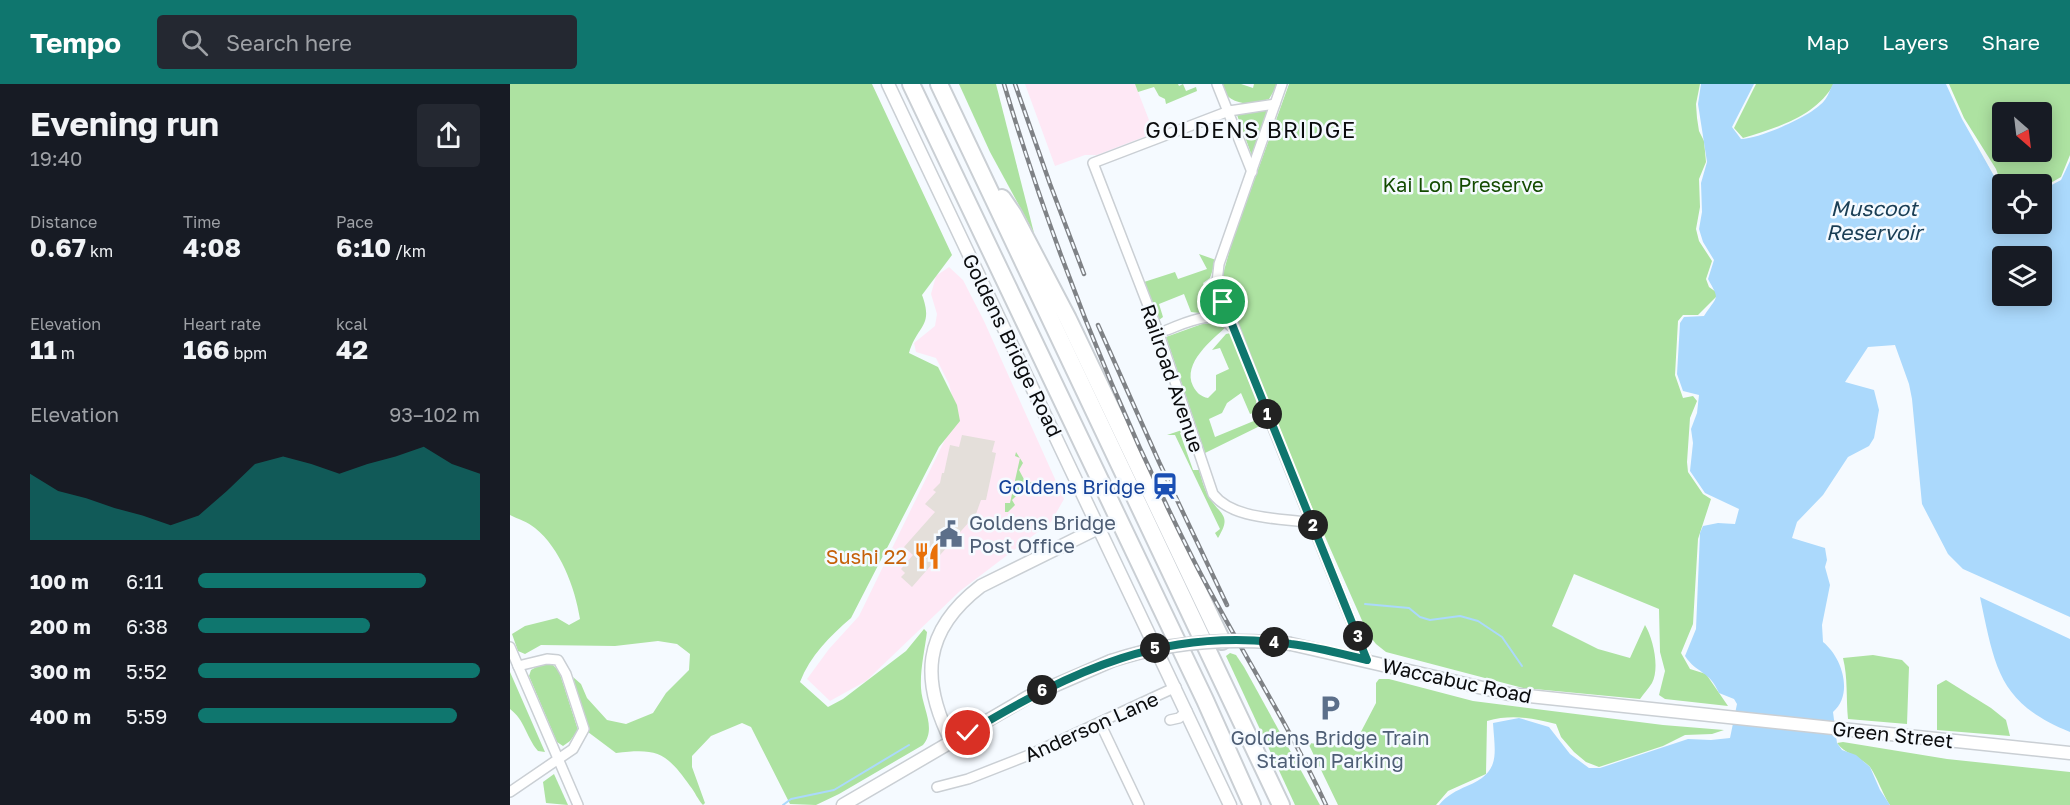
<!DOCTYPE html>
<meta charset="utf-8">
<style>
:root{--surface:#171b24;--page:#242831;--text:#f1f3f6;--muted:#9ea1a6;--accent:#0f766e}
body{margin:0;font-family:"Golos Text",sans-serif;background:var(--page);color:var(--text);height:100vh;display:flex;flex-direction:column;font-size:22px;white-space:nowrap}
*{box-sizing:border-box;margin:0}
p{font-size:20px;color:var(--muted)}
.icon{flex:none;width:33px;height:33px;fill:none;stroke:currentColor;stroke-width:2;stroke-linecap:round;stroke-linejoin:round}
.map{position:relative;flex:1;overflow:hidden}
.side{display:flex;flex-direction:column;background:var(--surface);width:510px}
.side>*{flex:none}
.needle{width:39px;rotate:152deg}
.fabs{position:absolute;left:1482px;top:18px;display:grid;gap:12px}
.fabs a{display:grid;place-items:center;width:60px;height:60px;border-radius:6px;background:var(--surface);box-shadow:0 3px 15px #0003;font-size:30px}
.pin{position:absolute;display:grid;place-items:center;width:51px;height:51px;color:#fff;margin:-26px;border:3px solid #fff;border-radius:50%;box-shadow:0 2px 6px #0007}
.km{position:absolute;width:30px;height:30px;margin:-15px;border-radius:50%;background:#222;color:#fff;font-size:16px;line-height:30px;text-align:center}
.round{display:grid;place-items:center;flex:none;width:63px;height:63px;border-radius:6px;background:var(--page)}
.overview{display:flex;align-items:center;justify-content:space-between;height:102px;padding:0 30px}
h1{font-size:33px;font-weight:700;line-height:45px}
.metrics{display:grid;grid-template-columns:repeat(3,1fr);gap:9px;height:102px;padding:6px 30px}
.metrics div{display:grid;align-content:center}
.metrics b{font-size:26px;font-weight:700}
.metrics small{font-size:16px;font-weight:400}
.metrics p{font-size:16px}
.chart{height:168px;padding:12px 30px}
.chart p{display:flex;justify-content:space-between}
.chart svg{width:100%;height:108px;margin-top:6px;fill:var(--accent);opacity:.7}
ul{padding:0 30px;list-style:none;font-size:20px}
li{display:grid;grid-template-columns:96px 72px 1fr;align-items:center;height:45px}
li i{height:15px;border-radius:8px;background:var(--accent)}
header{display:flex;align-items:center;gap:36px;box-sizing:border-box;height:84px;padding:0 30px;background:var(--accent);color:#fff}
header strong{font-size:28px}
nav{display:flex;gap:33px;margin-inline-start:auto;font-size:21px}
.search{width:420px;height:54px;background:var(--page);display:flex;align-items:center;gap:15px;box-sizing:border-box;padding:0 21px;border-radius:6px;color:var(--muted);font-size:22px}
main{display:flex;flex:1;min-height:0}
.map>svg:first-child{display:block}
.commercial{fill:#fee8f5}
.green{fill:#ade2a1;fill-rule:evenodd}
.water{fill:#abd9fc;fill-rule:evenodd}
.lines{fill:none;stroke-linecap:round;stroke-linejoin:round}
.stream{stroke:#abd9fc;stroke-width:2}
.building{fill:#e4dfda}
.street-casing{stroke:#cacfd4;stroke-width:12}
.secondary-casing{stroke:#cacfd4;stroke-width:15}
.highway-casing{stroke:#cacfd4;stroke-width:20}
.street{stroke:#fff;stroke-width:9}
.secondary{stroke:#fff;stroke-width:12}
.highway{stroke:#fff;stroke-width:16}
.rail-casing{stroke:#7f8286;stroke-width:4.5}
.rail{stroke:#f5faff;stroke-width:2;stroke-dasharray:7;stroke-linecap:butt}
.secondary-bridge-casing{stroke:#cacfd4;stroke-width:15;stroke-linecap:butt}
.secondary-bridge{stroke:#fff;stroke-width:12}
.route-casing{stroke:#fff;stroke-width:12}
.route{stroke:#0f766e;stroke-width:8}
.labels{text-anchor:middle;dominant-baseline:central;stroke-width:5;stroke-linejoin:round;paint-order:stroke}
.park-label{font-size:20px;fill:#134b00;stroke:#f5faff}
.street-label{font-size:20px;fill:#0a0b0d;stroke:#f5faff}
.transit-label{font-size:20px;fill:#164399;stroke:#f5faff;text-anchor:end}
.service-label{font-size:20px;fill:#4e5e75;stroke:#f5faff;text-anchor:start}
.food-label{font-size:20px;fill:#c56008;stroke:#f5faff;text-anchor:end}
.water-label{font-size:21px;font-style:italic;fill:#1a3e55;stroke:#f5faff}
.quarter-label{font-size:22px;letter-spacing:1.5px;fill:#0a0b0d;stroke:#f5faff}
</style>
<header>
<strong>Tempo</strong>
<div class="search"><svg class="icon" aria-label="search" viewBox="0 0 24 24"><circle cx="10" cy="10" r="6"/><path d="M15 15l6 6"/></svg>Search here</div>
<nav><a>Map</a><a>Layers</a><a>Share</a></nav>
</header>
<main>
<section class="side">
<div class="overview"><div><h1>Evening run</h1><p>19:40</p></div><a class="round"><svg class="icon" aria-label="share" viewBox="0 0 24 24"><path d="M12 15V3M7 8l5-5 5 5M5 13v7h14v-7"/></svg></a></div>
<div class="metrics">
<div><p>Distance</p><b>0.67<small> km</small></b></div>
<div><p>Time</p><b>4:08</b></div>
<div><p>Pace</p><b>6:10<small> /km</small></b></div>
</div>
<div class="metrics">
<div><p>Elevation</p><b>11<small> m</small></b></div>
<div><p>Heart rate</p><b>166<small> bpm</small></b></div>
<div><p>kcal</p><b>42</b></div>
</div>
<div class="chart"><p><span>Elevation</span>93–102 m</p>
<svg viewBox="0 0 160 44" preserveAspectRatio="none"><path d="M0 44V17L10 24L20 27L30 31L40 34L50 38L60 34L70 24L80 13L90 10L100 13L110 17L120 13L130 10L140 6L150 13L160 17V44z"/></svg>
</div>
<ul>
<li><b>100 m</b>6:11<i style="width:81%"></i></li>
<li><b>200 m</b>6:38<i style="width:61%"></i></li>
<li><b>300 m</b>5:52<i style="width:100%"></i></li>
<li><b>400 m</b>5:59<i style="width:92%"></i></li>
</ul>
</section>
<div class="map">
<svg width="1560" height="721" viewBox="0 0 1560 721">
<rect width="100%" height="100%" fill="#f5faff"/>
<g class="commercial">
<path d="M515,0H625L644,49L587,71H575L545,82Z"/>
<path d="M439,183L453,196L474,237L554,415L541,438L450,507L356,597L320,617L297,595L319,565L349,532L447,331L439,300L426,274L406,268L404,259L425,242L427,230L421,210L426,192Z"/>
</g>
<g class="green">
<path d="M0,0H362L442,171L412,211C424,243 407,241 399,269L428,283L447,321L450,337L429,363L341,534C320,552 300,572 290,598L318,623L333,615L396,567L414,545L417,548C415,565 410,585 411,604C412,624 427,644 413,661L329,710L306,721L280,720L241,643L232,639L201,652L182,672V683L195,719L193,721C188,716 185,708 180,702C156,668 147,664 106,669L78,648L63,593L71,600L77,614L97,636L116,640L143,629L156,609L179,586L180,570L167,560L148,557L105,562L31,561L15,570L8,567L2,550L15,542L47,534L59,541L70,535C65,503 50,464 25,444C18,438 8,435 0,431Z"/>
<path d="M449,0H486L524,149L480,68Z"/>
<path d="M625,0H668L669,2L673,0L676,7L686,3L687,7L656,20L655,15L649,12L644,3L628,8Z"/>
<path d="M709,0H731L743,4L744,0H768L759,15C738,22 719,22 709,0Z"/>
<path d="M779,0H1190L1186,20L1187,34L1189,47L1194,57L1196,78L1189,95L1190,123L1186,145L1189,157L1202,177L1196,195L1199,203L1206,208V213L1188,231H1173L1168,237L1165,291L1173,314L1183,312L1187,317L1180,334L1177,378L1178,388L1193,410L1201,415L1188,455L1183,540L1171,569L1180,585L1196,590L1218,622L1155,615L1149,611L1155,587L1150,568L1149,525L1064,490L1042,542L1088,565L1120,574L1135,541C1143,554 1150,584 1142,599C1139,604 1134,609 1130,615L1013,604L876,568L866,560L858,550L782,378L783,377L714,207L713,190L722,158Z"/>
<path d="M1246,0H1324C1305,33 1268,43 1233,54L1224,44Z"/>
<path d="M1439,0H1560V71L1551,93L1532,104V100L1492,102L1486,85L1454,34ZM1532,28V68H1492V28Z"/>
<path d="M754,26L758,28L743,75L727,31Z"/>
<path d="M689,170L706,176L700,194L693,199L696,209L703,206L714,232L681,228L674,210L649,220L653,233L649,236L634,198L665,188L668,195L697,185Z"/>
<path d="M709,239L717,242C702,256 672,279 683,302C686,308 691,313 698,314L706,306V291L719,285L710,264L702,266L716,250L721,249L746,312V328L740,330L731,309L717,319L712,329L699,335L705,353L751,334H754L756,339L695,369L656,253L692,240Z"/>
<path d="M675,345L670,349L683,386H689C692,395 694,405 699,413C711,432 722,431 708,454L705,449L710,445L665,351H657Z"/>
<path d="M506,368L513,379L509,386L516,399L522,398L523,403L520,406L515,403L502,416L505,421L498,428H495V419H500L510,374L505,372Z"/>
<path d="M720,569L726,571L734,583L810,721H785L716,572Z"/>
<path d="M1363,571L1392,576L1399,583L1397,640L1338,635C1336,614 1338,594 1333,574Z"/>
<path d="M30,581H43L49,587L68,646L60,657L53,662L47,658L19,592L21,586Z"/>
<path d="M0,588L35,668L28,667C16,653 15,636 0,625Z"/>
<path d="M869,595H879L963,617L1153,641L1214,646L1202,650L1175,651L1153,662L1089,683L1076,678L1064,668L1051,653L1046,640C1022,634 1002,630 977,637L976,690L938,707L926,721H828L798,659L843,663L866,619V599Z"/>
<path d="M1436,596L1481,624L1496,636L1500,652L1427,646V601Z"/>
<path d="M1333,658L1437,675L1560,688V721H1380C1373,711 1365,688 1359,682C1349,672 1335,670 1327,659Z"/>
<path d="M44,690L58,721L36,719L33,698Z"/>
</g>
<g class="water">
<path d="M1191,0H1244L1222,43L1231,55C1251,54 1302,32 1314,17C1318,13 1320,5 1323,0H1436L1452,35L1492,106V140H1532V106L1551,96L1560,77V533L1453,485L1438,470L1412,420L1402,315L1399,300L1385,261L1358,263L1335,298L1364,306L1369,326L1364,354L1359,362L1338,373L1313,411L1287,438L1282,454L1315,464L1317,476L1315,483L1320,501L1312,541L1313,558C1332,573 1344,610 1323,628L1327,659L1332,666L1346,671L1360,683L1370,706L1380,721H929C937,711 946,707 957,702C991,688 985,671 983,639L1009,634L1039,643L1060,670L1079,684H1090L1178,655L1201,656L1220,654L1227,620L1224,615L1209,609C1199,586 1187,590 1175,572L1186,545L1190,449L1193,442L1208,439L1225,440L1229,425L1195,409L1180,387L1183,359L1181,345L1187,329L1189,311L1173,307L1167,290L1170,239L1174,233L1194,232C1208,210 1210,217 1198,195L1204,176L1193,158L1189,145L1192,128L1191,99L1197,78L1188,20ZM1492,172H1532V212H1492Z"/>
<path d="M1470,513L1560,555V648C1488,619 1485,583 1470,513Z"/>
</g>
<g class="lines">
<g class="stream">
<path d="M855,520L899,524L910,533L920,536L950,532L968,537L992,553L1012,582"/>
<path d="M273,721L281,715L324,706L399,661"/>
</g>
</g>
<path class="building" d="M452,351L485,357L482,368L486,369L476,416H471L466,430L402,503L391,493L395,489L391,485L403,471L394,463L425,428L415,420L426,408L423,406L430,399L432,389H434L440,361L449,363Z"/>
<g class="lines">
<defs>
<g id="street">
<path d="M707,0L742,88"/>
<path d="M772,0L709,180L707,198L759,334L857,576"/>
<path d="M765,20L719,27L583,79L649,250L703,410C723,436 771,434 802,439"/>
<path d="M657,246C678,238 703,224 722,243"/>
<path d="M0,563L68,721"/>
<path d="M660,636L669,634L677,627"/>
<path d="M590,639L629,721"/>
<path d="M427,703L458,695L519,671L666,603"/>
<path d="M0,708L63,665L74,645L56,590L48,576L37,575L8,582"/>
</g>
<g id="secondary">
<path d="M378,0L720,721"/>
<path d="M781,560L999,610L1560,669"/>
<path d="M442,659C410,596 412,547 471,502L590,443"/>
<path d="M333,721L518,613L601,577"/>
</g>
<g id="highway">
<path d="M401,0L695,616L742,721"/>
<path d="M429,0L771,721"/>
<path d="M492,114L503,130L558,235L712,557"/>
</g>
</defs>
<use href="#street" class="street-casing"/>
<use href="#secondary" class="secondary-casing"/>
<use href="#highway" class="highway-casing"/>
<use href="#street" class="street"/>
<use href="#secondary" class="secondary"/>
<use href="#highway" class="highway"/>
<defs>
<g id="rail">
<path d="M494,0C543,164 607,325 684,477C726,559 777,637 816,721"/>
<path d="M505,0L540,100L574,190"/>
<path d="M588,241L649,378L717,521"/>
</g>
</defs>
<use href="#rail" class="rail-casing"/>
<use href="#rail" class="rail"/>
<defs>
<path id="secondary-bridge" d="M601,577C660,557 719,553 781,560"/>
</defs>
<use href="#secondary-bridge" class="secondary-bridge-casing"/>
<use href="#secondary-bridge" class="secondary-bridge"/>
</g>
<g class="lines">
<defs>
<path id="route" d="M458,649C563,586 655,542 781,560C807,563 832,570 857,576L713,218"/>
</defs>
<use href="#route" class="route-casing"/>
<use href="#route" class="route"/>
</g>
<defs>
<symbol id="station-bare" viewBox="-9 -9 18 18"><path d="M-3-6H3Q5-6 5-4V2Q5 4 3 4L4.5 6H3L1.5 4h-3L-3 6H-4.5L-3 4Q-5 4-5 2V-4Q-5-6-3-6ZM-3.5-4v3h7v-3ZM-3.5 1v1.5H-2V1ZM2 1v1.5H3.5V1Z" fill="#1a4fb4" stroke="#f5faff" stroke-width="2.5" paint-order="stroke"/></symbol>
<symbol id="civic-bare" viewBox="-9 -9 18 18"><path d="M-.6-6.5H3V-4.5H.6V-3L4-1V1h2V6H-6V1h2V-1L-.6-3ZM-1.2 2.5V6h2.4V2.5Z" fill="#5c6f8a" stroke="#f5faff" stroke-width="2.5" paint-order="stroke"/></symbol>
<symbol id="restaurant-bare" viewBox="-9 -9 18 18"><path d="M-5-6h1v4h1v-4h1v4h1v-4h1v5L-1.5 .5V6h-2V.5L-5-1ZM5-6V6H3V1.5H1.5Q1.5-4 5-6Z" fill="#e8710a" stroke="#f5faff" stroke-width="2.5" paint-order="stroke"/></symbol>
<symbol id="parking-bare" viewBox="-9 -9 18 18"><path d="M-3.5-5.5H1a3.5 3.5 0 0 1 0 7H-1V5.5H-3.5ZM-1-3.4V-.6H.8a1.4 1.4 0 0 0 0-2.8Z" fill="#5c6f8a" stroke="#f5faff" stroke-width="2.5" paint-order="stroke"/></symbol>
</defs>
<g fill-rule="evenodd">
<use href="#station-bare" x="636" y="383" width="38" height="38"/>
<use href="#civic-bare" x="420" y="431" width="38" height="38"/>
<use href="#restaurant-bare" x="398" y="453" width="38" height="38"/>
<use href="#parking-bare" x="801" y="605" width="38" height="38"/>
</g>
<g class="labels">
<g class="park-label">
<text x="953" y="100">Kai Lon Preserve</text>
</g>
<g class="street-label">
<text transform="translate(503 261) rotate(64)">Goldens Bridge Road</text>
<text transform="translate(663 294) rotate(71)">Railroad Avenue</text>
<text transform="translate(947 596) rotate(12)">Waccabuc Road</text>
<text transform="translate(581 642) rotate(-24)">Anderson Lane</text>
<text transform="translate(1383 650) rotate(6)">Green Street</text>
</g>
<g class="transit-label">
<text x="635" y="402">Goldens Bridge</text>
</g>
<g class="service-label">
<text x="459" y="438">Goldens Bridge<tspan x="459" dy="23">Post Office</tspan></text>
<text x="820" y="653" text-anchor="middle">Goldens Bridge Train<tspan x="820" dy="23">Station Parking</tspan></text>
</g>
<g class="food-label">
<text x="397" y="472">Sushi 22</text>
</g>
<g class="water-label">
<text x="1364" y="124">Muscoot<tspan x="1364" dy="24">Reservoir</tspan></text>
</g>
<g class="quarter-label">
<text x="741" y="45">GOLDENS BRIDGE</text>
</g>
</g>
</svg>
<div class="fabs">
<a><svg class="needle" viewBox="-14 -14 28 28"><path d="M0-13l5 13h-10z" fill="#e53935"/><path d="M0 13l5-13h-10z" fill="#9ea1a6"/></svg></a>
<a><svg class="icon" aria-label="locate" viewBox="0 0 24 24"><circle cx="12" cy="12" r="6"/><path d="M12 2v4M12 18v4M2 12h4M18 12h4"/></svg></a>
<a><svg class="icon" aria-label="layers" viewBox="0 0 24 24"><path d="M12 4l9 5-9 5-9-5zM3 14l9 5 9-5"/></svg></a>
</div>
<div class="pin" style="left:713px;top:218px;background:#1e9e55"><svg class="icon" aria-label="arrive" viewBox="0 0 24 24"><path d="M6 21V4h12l-3 4 3 4H6"/></svg></div>
<div class="pin" style="left:458px;top:649px;background:#d93025"><svg class="icon" aria-label="check" viewBox="0 0 24 24"><path d="M5 12l5 5 9-10"/></svg></div>
<b class="km" style="left:757px;top:330px">1</b>
<b class="km" style="left:803px;top:441px">2</b>
<b class="km" style="left:848px;top:552px">3</b>
<b class="km" style="left:764px;top:558px">4</b>
<b class="km" style="left:645px;top:564px">5</b>
<b class="km" style="left:532px;top:606px">6</b>
</div>
</main>
